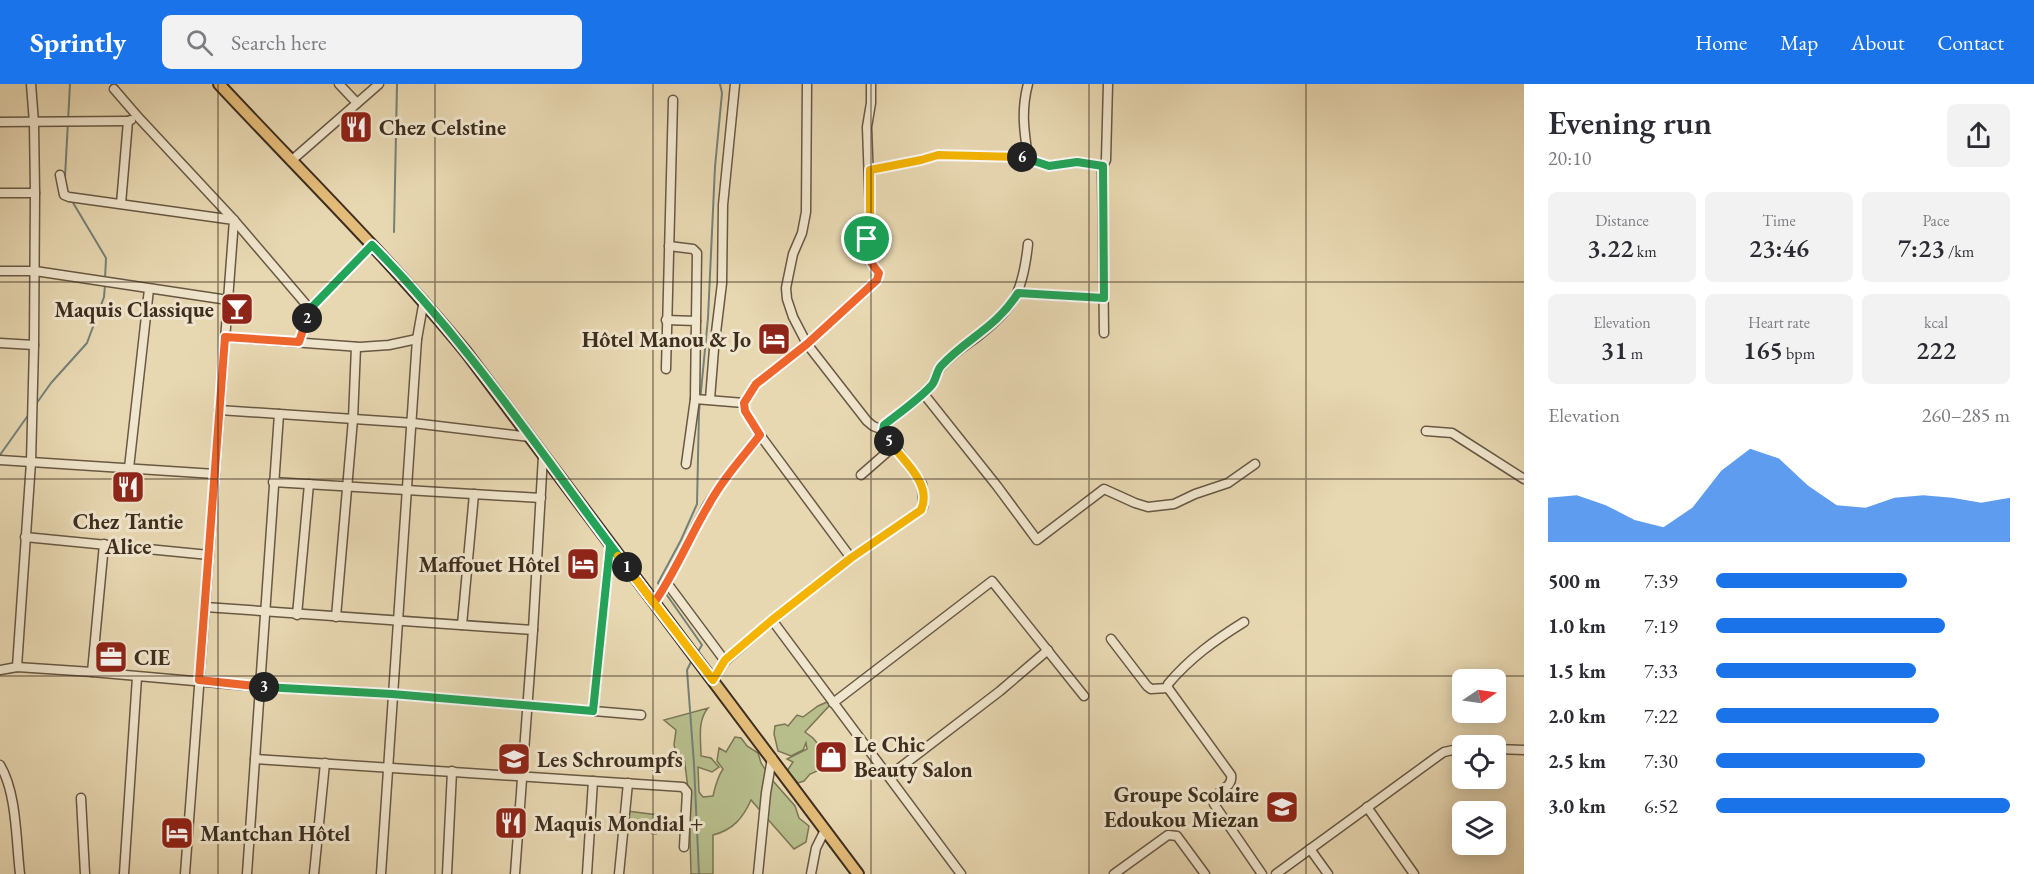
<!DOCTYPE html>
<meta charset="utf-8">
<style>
:root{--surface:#fff;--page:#f2f2f3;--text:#2b2b33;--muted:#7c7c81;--accent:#1a73e8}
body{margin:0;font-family:"EB Garamond",serif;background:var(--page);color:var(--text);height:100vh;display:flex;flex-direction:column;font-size:22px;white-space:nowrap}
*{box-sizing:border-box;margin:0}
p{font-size:20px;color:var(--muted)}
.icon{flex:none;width:33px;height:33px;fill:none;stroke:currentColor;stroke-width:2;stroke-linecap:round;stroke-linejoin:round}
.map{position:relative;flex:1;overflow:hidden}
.sheet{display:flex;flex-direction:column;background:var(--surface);width:510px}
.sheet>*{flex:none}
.needle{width:39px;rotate:77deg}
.buttons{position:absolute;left:1452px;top:585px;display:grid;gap:12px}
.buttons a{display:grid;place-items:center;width:54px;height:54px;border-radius:9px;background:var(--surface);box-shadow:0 3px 15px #0003;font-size:30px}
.pin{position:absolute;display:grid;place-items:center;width:51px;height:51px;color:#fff;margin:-26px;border:3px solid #fff;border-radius:50%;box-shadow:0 2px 6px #0007}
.km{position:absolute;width:30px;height:30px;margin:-15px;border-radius:50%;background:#222;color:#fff;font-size:16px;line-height:30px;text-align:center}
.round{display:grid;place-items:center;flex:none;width:63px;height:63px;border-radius:9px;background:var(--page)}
.head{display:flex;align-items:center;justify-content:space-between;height:102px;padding:0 24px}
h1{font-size:33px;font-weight:600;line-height:45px}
.stats{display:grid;grid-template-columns:repeat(3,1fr);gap:9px;height:102px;padding:6px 24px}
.stats div{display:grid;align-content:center;border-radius:9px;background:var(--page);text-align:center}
.stats b{font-size:26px;font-weight:600}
.stats small{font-size:16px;font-weight:400}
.stats p{font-size:16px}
.chart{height:168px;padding:12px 24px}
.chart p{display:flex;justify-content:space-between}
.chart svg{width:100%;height:108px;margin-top:6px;fill:var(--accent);opacity:.7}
ul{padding:0 24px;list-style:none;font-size:20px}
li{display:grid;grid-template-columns:96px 72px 1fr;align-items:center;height:45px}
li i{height:15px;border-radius:8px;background:var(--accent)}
header{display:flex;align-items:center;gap:36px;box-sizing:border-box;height:84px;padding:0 30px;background:var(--accent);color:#fff}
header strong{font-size:28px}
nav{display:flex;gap:33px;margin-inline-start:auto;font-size:21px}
.search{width:420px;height:54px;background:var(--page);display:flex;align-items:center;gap:15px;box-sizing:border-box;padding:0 21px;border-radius:9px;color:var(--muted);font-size:22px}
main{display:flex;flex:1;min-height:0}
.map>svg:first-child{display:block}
.green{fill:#b7be8c;stroke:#7a7656;stroke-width:1.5}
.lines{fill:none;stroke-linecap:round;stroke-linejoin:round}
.stream{stroke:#748178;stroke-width:2}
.minor-casing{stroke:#685844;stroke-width:11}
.major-casing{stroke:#3d2e20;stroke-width:14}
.minor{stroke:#f0e6cd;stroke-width:8}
.major{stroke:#e4bc79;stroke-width:10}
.split-1-casing{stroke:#fff;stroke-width:12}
.split-2-casing{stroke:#fff;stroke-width:12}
.split-3-casing{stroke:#fff;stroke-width:12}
.split-4-casing{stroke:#fff;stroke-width:12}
.split-5-casing{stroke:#fff;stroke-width:12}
.split-6-casing{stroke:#fff;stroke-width:12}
.split-7-casing{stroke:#fff;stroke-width:12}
.split-1{stroke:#f0652b;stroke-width:8}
.split-2{stroke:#22a559;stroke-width:8}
.split-3{stroke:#f0652b;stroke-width:8}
.split-4{stroke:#22a559;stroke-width:8}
.split-5{stroke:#f5b400;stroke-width:8}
.split-6{stroke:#22a559;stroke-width:8}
.split-7{stroke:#f5b400;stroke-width:8}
.grid{fill:none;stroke:#3d2e20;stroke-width:1.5;stroke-opacity:0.55}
.labels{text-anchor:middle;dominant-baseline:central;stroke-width:6;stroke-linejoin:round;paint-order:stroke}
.poi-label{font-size:22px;font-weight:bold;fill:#3d2e20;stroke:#f0e6cd;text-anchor:start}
</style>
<header>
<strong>Sprintly</strong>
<div class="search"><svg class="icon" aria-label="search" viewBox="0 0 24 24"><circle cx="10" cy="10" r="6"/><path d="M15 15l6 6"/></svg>Search here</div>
<nav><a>Home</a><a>Map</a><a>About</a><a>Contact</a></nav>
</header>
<main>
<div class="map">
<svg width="1524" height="790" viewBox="0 0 1524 790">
<rect width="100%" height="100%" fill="#e8d8b2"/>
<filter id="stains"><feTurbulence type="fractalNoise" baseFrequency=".00333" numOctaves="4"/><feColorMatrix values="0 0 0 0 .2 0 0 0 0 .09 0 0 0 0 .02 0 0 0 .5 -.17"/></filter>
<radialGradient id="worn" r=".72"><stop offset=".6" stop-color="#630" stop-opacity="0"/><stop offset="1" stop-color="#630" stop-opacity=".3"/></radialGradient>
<g class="green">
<path d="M827,618L830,621L805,648L813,654L832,677L827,683L810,690L804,697L798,699L787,687L793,678L787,675L807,665L806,659L803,666L791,672L778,667L774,650L775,642L785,640L788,642L797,631L803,633L818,622Z"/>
<path d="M708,624C697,637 701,656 701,672L711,674L719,683L712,688L698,683L699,708L703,713L713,712C715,703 718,692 723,685L717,677L719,664L726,668L735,653L741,654L747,662L758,669L761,679L773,697L795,722L799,734L809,742L806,758L794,765L751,716C743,734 733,746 713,751V790H691L689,712L684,673L677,671L674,661L676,646L664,636Z"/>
<path d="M627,727L658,731L656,750L624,746Z"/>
</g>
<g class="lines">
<g class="stream">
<path d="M65,93L70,0"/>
<path d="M72,117L106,174L105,195"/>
<path d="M394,148L397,0"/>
<path d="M36,320L51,299L87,259L104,213L105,201"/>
<path d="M0,371L29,330"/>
<path d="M660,502L658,499L681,456L697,420L699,328L708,234L715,83L722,9L720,0"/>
<path d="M664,507L702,561L697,569"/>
<path d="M692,576L687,586L694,680L699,790"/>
</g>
<defs>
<g id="minor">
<path d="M339,0L357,19"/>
<path d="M114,5L139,34L234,136L310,225"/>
<path d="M0,38L128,37"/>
<path d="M1028,73C1024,47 1021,26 1028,0"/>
<path d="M291,77L379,0"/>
<path d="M870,86L921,76L938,71L1023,73L1049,82L1077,78L1103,82"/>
<path d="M60,91L64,111L69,113L234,136L185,790"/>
<path d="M0,109H35"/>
<path d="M121,120L128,37L131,36"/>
<path d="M669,162L693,165L697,169L696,237"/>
<path d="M0,187H35L228,216"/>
<path d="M1018,209L1104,214"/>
<path d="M666,236L696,237L695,315L686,380"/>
<path d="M1104,249L1102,84L1106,76L1108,0"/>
<path d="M225,253L360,263L389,261L417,255"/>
<path d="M299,258L310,225L372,161"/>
<path d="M0,259L34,261"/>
<path d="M666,285L673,16"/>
<path d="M923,309L997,402L1037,456L1104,405L1135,419L1148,423L1174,420L1195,410L1228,399L1255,380"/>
<path d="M695,315L744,319"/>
<path d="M710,315L714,265L722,199L723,121L735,0"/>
<path d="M219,326L413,339L530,353"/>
<path d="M883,346L884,341C899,329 917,317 930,303C935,297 936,288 941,283C951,271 965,262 977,253C1015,224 1023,207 1028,160"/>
<path d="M1426,347L1452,349L1524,395"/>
<path d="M0,376L215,390"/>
<path d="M129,384L149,205"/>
<path d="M861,391L893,363"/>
<path d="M273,398L541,414"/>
<path d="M25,453L209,471"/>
<path d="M851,474L760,351L745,327L744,319L756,300L807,260L877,196L879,189L867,174L865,166L870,128L867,43L871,19V0"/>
<path d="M667,499L725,577"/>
<path d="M654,519C675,489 689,454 707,422C722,396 742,374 760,351"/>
<path d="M205,523L533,546"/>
<path d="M297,531L309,400"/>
<path d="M336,533L353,335L356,263"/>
<path d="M772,536L961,790"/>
<path d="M462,541L474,410"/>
<path d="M1111,555L1147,602L1151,605L1168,604"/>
<path d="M17,583L31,378L34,261L35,109L34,39L31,0"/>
<path d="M0,586L17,583L92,588L261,603L392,610L641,631"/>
<path d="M92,588L104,460"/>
<path d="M713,596L725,577L772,536L851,474L921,426L923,423L922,400L883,346L873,342L867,337L807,260L793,233L787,215L786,204L793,170L802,149L806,128L807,0"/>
<path d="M1168,604L1231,691C1234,706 1212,705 1214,720L1262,790"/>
<path d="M1168,604V600C1190,574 1215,556 1244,538"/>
<path d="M833,619L992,497L1084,612"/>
<path d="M593,627L610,462"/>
<path d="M1496,665L1524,666"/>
<path d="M255,675L683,703L687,708L684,763"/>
<path d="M0,681C17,709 16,757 20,790"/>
<path d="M889,692L1000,607L1048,566"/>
<path d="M81,714L85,790"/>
<path d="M1367,723L1414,790"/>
<path d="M1310,765L1328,790"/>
<path d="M124,790L137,593"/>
<path d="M247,790L279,330"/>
<path d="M314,790L325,679"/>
<path d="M381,790L417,255L424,216"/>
<path d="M447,790L452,687"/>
<path d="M515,790L533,546L543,372"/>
<path d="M587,790L593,697"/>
<path d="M619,790L628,699"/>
<path d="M758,790L766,709L772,674"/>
<path d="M811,790L816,764L825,746"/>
<path d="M1114,790L1168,751L1177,752L1205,790"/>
<path d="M1276,790L1438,672L1444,668L1462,664"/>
</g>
<path id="major" d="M219,0C302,89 389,174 466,268L858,790"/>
</defs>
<use href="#minor" class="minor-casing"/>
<use href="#major" class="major-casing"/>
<use href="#minor" class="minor"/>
<use href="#major" class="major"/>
</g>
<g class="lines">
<defs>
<path id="split-1" d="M627,483L654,519C675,489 689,454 708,422C722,396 742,374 760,351L745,327L744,319L756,300L807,260L877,196L879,189C869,177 865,171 867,155"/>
<path id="split-2" d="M307,234L310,225L372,161C469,259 544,374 627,483"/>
<path id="split-3" d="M264,603L199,596L225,253L299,258L307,234"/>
<path id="split-4" d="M264,603L392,610L593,627L610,462L618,472"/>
<path id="split-5" d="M618,472L713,596L725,576L772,536L851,474L921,426C933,400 903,377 889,357"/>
<path id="split-6" d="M889,357L883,346L884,341C899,329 917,317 931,302C936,297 936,288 941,282C967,254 996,244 1018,209L1104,214L1103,82L1077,78L1049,82L1022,73"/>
<path id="split-7" d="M867,155L870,128V86L921,76L938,71L1022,73"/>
</defs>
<use href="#split-1" class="split-1-casing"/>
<use href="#split-2" class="split-2-casing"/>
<use href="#split-3" class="split-3-casing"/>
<use href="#split-4" class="split-4-casing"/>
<use href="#split-5" class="split-5-casing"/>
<use href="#split-6" class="split-6-casing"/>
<use href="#split-7" class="split-7-casing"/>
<use href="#split-1" class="split-1"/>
<use href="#split-2" class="split-2"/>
<use href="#split-3" class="split-3"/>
<use href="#split-4" class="split-4"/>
<use href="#split-5" class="split-5"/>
<use href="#split-6" class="split-6"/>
<use href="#split-7" class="split-7"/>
</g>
<path class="grid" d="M218,0V790M435,0V790M653,0V790M871,0V790M1089,0V790M1306,0V790M0,198H1524M0,395H1524M0,592H1524"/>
<defs>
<symbol id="restaurant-square" viewBox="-11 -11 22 22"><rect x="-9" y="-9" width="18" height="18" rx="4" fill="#8f2418" stroke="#f0e6cd"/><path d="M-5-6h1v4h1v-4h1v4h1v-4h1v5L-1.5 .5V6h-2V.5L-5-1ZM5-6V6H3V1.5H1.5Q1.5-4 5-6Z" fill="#fff"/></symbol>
<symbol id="bar-square" viewBox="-11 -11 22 22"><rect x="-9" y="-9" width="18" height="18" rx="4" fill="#8f2418" stroke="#f0e6cd"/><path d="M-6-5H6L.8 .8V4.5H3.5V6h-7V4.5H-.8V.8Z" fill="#fff"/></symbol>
<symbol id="hotel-square" viewBox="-11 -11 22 22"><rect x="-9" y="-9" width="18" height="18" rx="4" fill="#8f2418" stroke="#f0e6cd"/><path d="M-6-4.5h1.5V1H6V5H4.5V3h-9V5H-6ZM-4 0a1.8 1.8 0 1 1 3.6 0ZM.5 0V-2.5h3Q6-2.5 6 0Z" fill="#fff"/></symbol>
<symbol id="office-square" viewBox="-11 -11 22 22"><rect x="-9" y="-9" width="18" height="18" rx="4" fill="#8f2418" stroke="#f0e6cd"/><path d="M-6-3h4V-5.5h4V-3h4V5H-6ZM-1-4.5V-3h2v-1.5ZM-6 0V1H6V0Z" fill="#fff"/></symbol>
<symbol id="shop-square" viewBox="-11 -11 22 22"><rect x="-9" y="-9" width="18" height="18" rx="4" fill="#8f2418" stroke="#f0e6cd"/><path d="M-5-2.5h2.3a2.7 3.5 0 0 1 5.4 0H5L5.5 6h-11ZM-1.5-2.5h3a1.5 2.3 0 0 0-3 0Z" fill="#fff"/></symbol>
<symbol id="school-square" viewBox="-11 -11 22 22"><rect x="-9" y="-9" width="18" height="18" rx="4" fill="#8f2418" stroke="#f0e6cd"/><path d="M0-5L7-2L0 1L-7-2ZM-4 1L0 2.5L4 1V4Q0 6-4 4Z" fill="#fff"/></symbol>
</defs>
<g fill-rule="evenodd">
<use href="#restaurant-square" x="337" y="24" width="38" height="38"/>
<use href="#bar-square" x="218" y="206" width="38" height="38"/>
<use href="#hotel-square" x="755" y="236" width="38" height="38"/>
<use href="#restaurant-square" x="109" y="384" width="38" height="38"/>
<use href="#hotel-square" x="564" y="461" width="38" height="38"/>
<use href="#office-square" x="92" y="554" width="38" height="38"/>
<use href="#shop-square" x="812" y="654" width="38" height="38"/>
<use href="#school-square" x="495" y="656" width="38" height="38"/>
<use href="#school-square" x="1263" y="704" width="38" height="38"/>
<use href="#restaurant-square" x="492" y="720" width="38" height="38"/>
<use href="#hotel-square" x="158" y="730" width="38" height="38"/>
</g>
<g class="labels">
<g class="poi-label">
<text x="379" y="43">Chez Celstine</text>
<text x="214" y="225" text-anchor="end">Maquis Classique</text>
<text x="751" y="255" text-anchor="end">Hôtel Manou &amp; Jo</text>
<text x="128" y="437" text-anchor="middle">Chez Tantie<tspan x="128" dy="25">Alice</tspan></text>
<text x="560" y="480" text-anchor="end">Maffouet Hôtel</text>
<text x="134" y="573">CIE</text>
<text x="854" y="660">Le Chic<tspan x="854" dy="25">Beauty Salon</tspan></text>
<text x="537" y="675">Les Schroumpfs</text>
<text x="1259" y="710" text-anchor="end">Groupe Scolaire<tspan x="1259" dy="25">Edoukou Miezan</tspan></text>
<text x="534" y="739">Maquis Mondial +</text>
<text x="200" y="749">Mantchan Hôtel</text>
</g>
</g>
<rect width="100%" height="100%" filter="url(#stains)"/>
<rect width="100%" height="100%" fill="url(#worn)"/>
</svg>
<div class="buttons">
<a><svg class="needle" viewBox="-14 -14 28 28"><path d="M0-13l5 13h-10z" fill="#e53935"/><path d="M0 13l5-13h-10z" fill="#7c7c81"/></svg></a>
<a><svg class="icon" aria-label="locate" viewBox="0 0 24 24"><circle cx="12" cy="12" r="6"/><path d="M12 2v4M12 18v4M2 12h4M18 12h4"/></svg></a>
<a><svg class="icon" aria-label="layers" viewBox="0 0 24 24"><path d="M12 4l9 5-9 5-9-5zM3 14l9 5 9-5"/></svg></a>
</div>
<div class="pin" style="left:867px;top:155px;background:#1e9e55"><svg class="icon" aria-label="arrive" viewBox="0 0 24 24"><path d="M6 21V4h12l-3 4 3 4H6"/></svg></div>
<b class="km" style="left:627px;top:483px">1</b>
<b class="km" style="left:307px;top:234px">2</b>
<b class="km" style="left:264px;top:603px">3</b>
<b class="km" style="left:889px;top:357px">5</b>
<b class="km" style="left:1022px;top:73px">6</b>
</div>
<section class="sheet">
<div class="head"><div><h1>Evening run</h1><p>20:10</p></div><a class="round"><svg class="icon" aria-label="share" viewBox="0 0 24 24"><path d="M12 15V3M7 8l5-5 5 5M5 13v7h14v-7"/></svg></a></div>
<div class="stats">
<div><p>Distance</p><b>3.22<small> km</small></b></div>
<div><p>Time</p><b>23:46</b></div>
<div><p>Pace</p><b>7:23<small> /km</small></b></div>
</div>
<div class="stats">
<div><p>Elevation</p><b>31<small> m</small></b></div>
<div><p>Heart rate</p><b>165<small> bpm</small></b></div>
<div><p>kcal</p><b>222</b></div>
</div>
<div class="chart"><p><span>Elevation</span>260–285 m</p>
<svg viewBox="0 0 160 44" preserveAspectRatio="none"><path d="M0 44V26L10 25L20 29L30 35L40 38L50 30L60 15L70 6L80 10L90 21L100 29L110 30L120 26L130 25L140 26L150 28L160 26V44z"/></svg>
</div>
<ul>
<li><b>500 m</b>7:39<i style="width:65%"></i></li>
<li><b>1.0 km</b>7:19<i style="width:78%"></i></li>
<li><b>1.5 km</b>7:33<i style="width:68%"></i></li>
<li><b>2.0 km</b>7:22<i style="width:76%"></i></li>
<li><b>2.5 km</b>7:30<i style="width:71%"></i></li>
<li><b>3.0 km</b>6:52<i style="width:100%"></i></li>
</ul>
</section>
</main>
